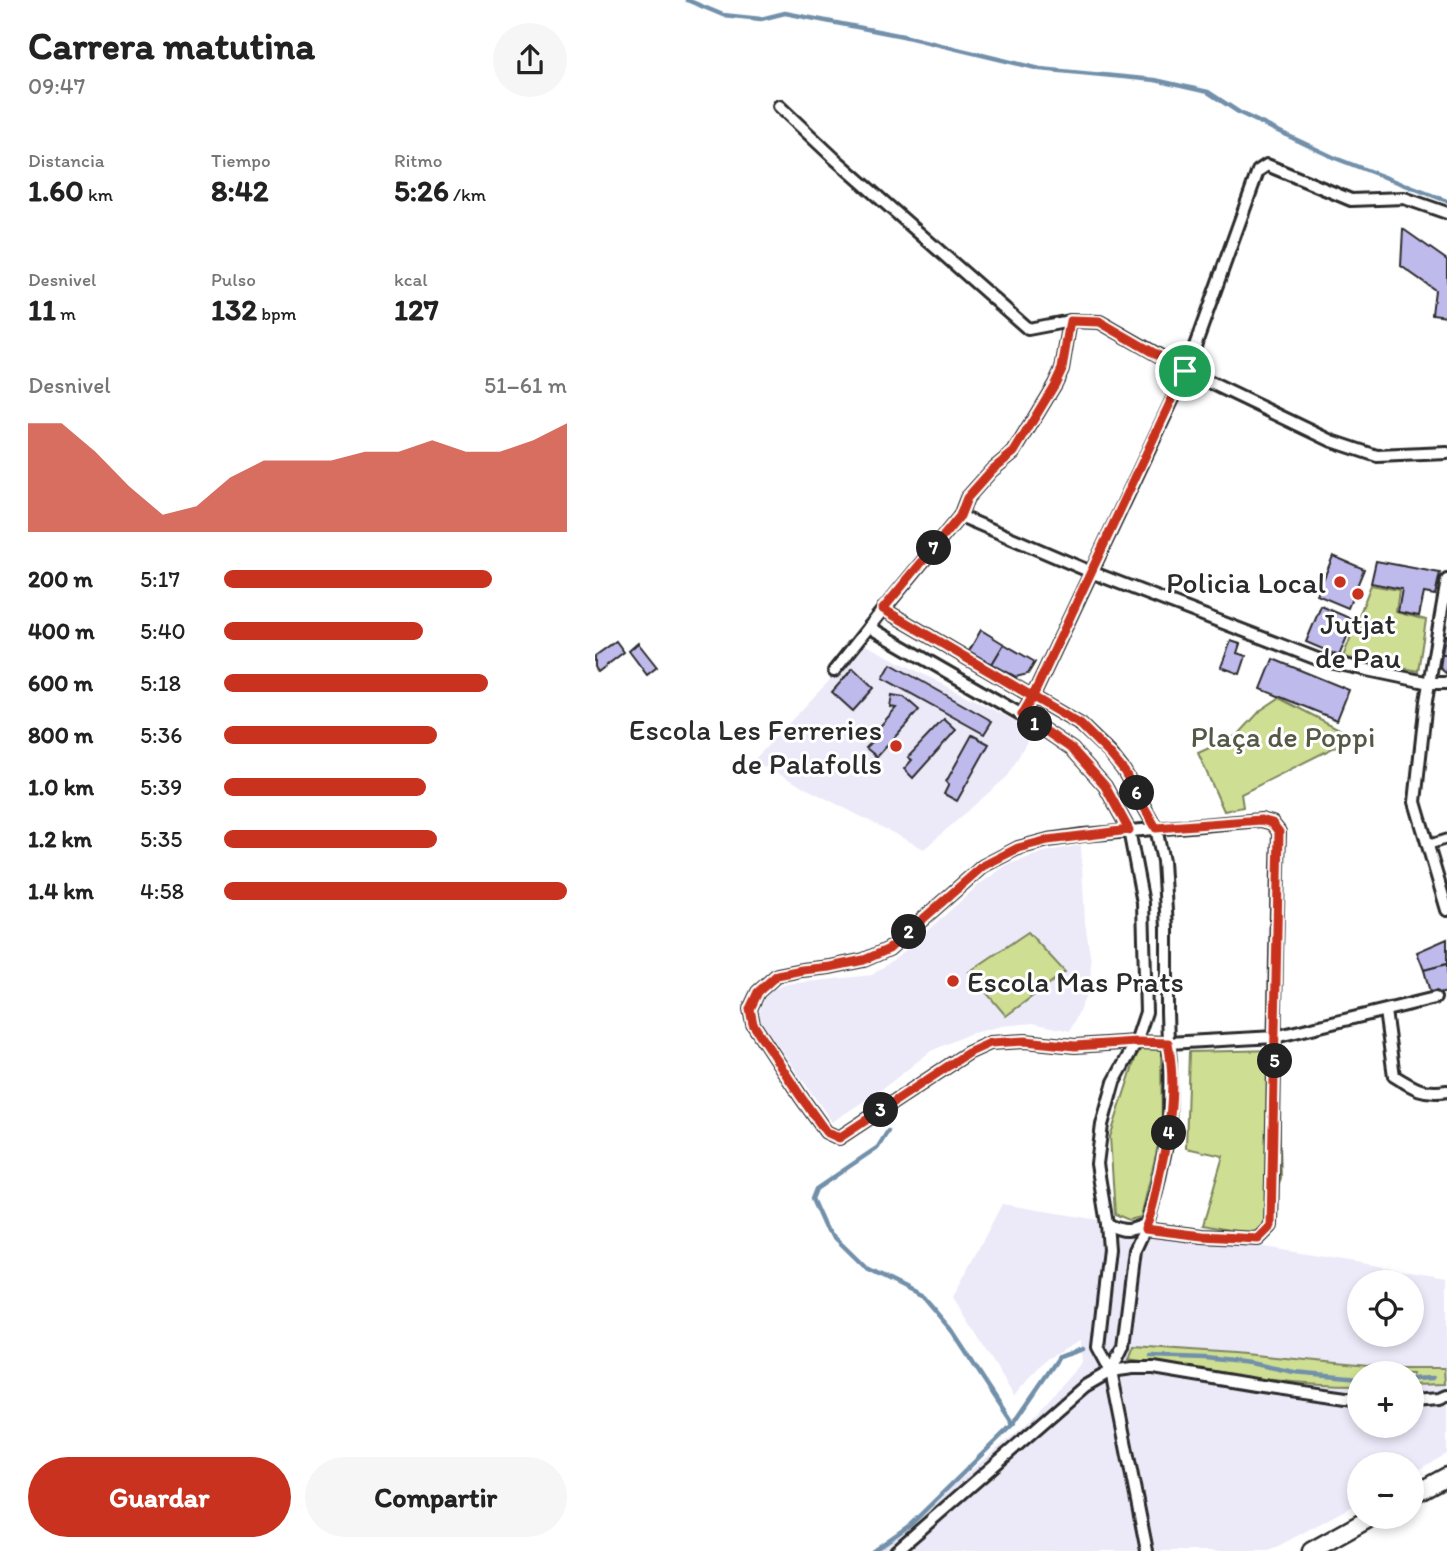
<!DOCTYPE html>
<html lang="es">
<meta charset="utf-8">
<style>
:root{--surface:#fff;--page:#f6f6f6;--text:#222;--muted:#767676;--accent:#c8321e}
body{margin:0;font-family:Itim,sans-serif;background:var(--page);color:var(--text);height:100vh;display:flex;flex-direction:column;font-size:26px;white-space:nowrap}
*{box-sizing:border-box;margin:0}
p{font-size:23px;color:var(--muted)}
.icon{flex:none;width:38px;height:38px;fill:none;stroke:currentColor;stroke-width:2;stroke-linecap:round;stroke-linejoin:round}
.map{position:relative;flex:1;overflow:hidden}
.drawer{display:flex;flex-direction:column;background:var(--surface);width:595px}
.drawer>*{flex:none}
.tools{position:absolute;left:752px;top:1270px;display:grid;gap:14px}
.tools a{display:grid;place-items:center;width:77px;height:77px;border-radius:50%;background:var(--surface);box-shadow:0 4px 10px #0003;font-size:35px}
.pin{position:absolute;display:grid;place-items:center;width:60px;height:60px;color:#fff;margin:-30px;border:4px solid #fff;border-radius:50%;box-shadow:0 2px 7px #0007}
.km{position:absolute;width:35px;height:35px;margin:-18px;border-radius:50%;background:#222;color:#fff;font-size:19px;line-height:35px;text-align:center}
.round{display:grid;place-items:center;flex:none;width:74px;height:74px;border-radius:37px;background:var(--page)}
.head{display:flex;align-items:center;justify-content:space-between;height:119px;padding:0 28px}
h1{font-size:38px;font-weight:700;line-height:52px}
.metrics{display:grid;grid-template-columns:repeat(3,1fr);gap:10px;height:119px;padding:7px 28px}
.metrics div{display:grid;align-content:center}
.metrics b{font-size:30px;font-weight:700}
.metrics small{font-size:19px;font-weight:400}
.metrics p{font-size:19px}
.chart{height:196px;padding:14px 28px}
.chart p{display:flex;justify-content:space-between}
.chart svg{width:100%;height:126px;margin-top:7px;fill:var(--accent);opacity:.7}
.primary-button{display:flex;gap:14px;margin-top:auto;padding:14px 28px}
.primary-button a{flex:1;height:80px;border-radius:42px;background:var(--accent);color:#fff;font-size:28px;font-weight:700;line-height:80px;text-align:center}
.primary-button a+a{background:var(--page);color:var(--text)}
ul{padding:0 28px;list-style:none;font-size:23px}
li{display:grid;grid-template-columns:112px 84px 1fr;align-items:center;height:52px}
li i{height:18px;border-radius:9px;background:var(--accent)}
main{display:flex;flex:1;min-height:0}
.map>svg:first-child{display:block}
.built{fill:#eceaf9;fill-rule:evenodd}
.green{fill:#cede92;stroke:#7c845e;stroke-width:2}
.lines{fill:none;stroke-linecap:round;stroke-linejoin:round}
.stream{stroke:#7290aa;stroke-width:4.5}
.building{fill:#bfbaec;stroke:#2b2b2b;stroke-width:2}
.pedestrian-casing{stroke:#2b2b2b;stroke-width:13}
.minor-casing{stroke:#2b2b2b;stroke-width:16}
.secondary-casing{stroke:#2b2b2b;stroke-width:21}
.pedestrian{stroke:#fff;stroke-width:8}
.minor{stroke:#fff;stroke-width:10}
.secondary{stroke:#fff;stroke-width:16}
.route-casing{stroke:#fff;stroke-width:14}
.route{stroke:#c8321e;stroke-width:9}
.poi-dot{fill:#c8321e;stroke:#fff;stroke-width:2.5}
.labels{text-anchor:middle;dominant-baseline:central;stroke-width:6;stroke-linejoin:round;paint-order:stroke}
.poi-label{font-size:30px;fill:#2b2b2b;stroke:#fff;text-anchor:end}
.park-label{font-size:30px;fill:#545845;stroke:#fff}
</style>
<main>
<section class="drawer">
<div class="head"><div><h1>Carrera matutina</h1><p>09:47</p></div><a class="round"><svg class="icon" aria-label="share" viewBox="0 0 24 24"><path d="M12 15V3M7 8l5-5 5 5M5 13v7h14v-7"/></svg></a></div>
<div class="metrics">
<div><p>Distancia</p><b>1.60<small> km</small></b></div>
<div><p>Tiempo</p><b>8:42</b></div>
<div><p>Ritmo</p><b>5:26<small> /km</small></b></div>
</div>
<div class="metrics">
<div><p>Desnivel</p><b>11<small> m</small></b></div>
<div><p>Pulso</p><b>132<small> bpm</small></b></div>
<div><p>kcal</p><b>127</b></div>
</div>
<div class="chart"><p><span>Desnivel</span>51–61 m</p>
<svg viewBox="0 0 160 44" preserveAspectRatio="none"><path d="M0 44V6L10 6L20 16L30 28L40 38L50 35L60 25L70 19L80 19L90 19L100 16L110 16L120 12L130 16L140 16L150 12L160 6V44z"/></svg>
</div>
<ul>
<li><b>200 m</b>5:17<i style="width:78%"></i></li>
<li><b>400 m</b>5:40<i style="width:58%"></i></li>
<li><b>600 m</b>5:18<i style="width:77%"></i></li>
<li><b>800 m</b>5:36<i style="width:62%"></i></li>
<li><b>1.0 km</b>5:39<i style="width:59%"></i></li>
<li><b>1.2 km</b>5:35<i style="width:62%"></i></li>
<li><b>1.4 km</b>4:58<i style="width:100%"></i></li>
</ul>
<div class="primary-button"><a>Guardar</a><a>Compartir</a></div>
</section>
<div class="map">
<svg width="852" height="1551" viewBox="0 0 852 1551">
<rect width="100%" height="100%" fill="#fff"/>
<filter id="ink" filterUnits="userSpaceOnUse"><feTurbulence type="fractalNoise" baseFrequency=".0143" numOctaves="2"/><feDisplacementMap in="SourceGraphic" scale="14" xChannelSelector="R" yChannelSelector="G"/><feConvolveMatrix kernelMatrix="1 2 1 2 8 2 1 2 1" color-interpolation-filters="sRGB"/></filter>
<g filter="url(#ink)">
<g class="built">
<path d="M269,644L438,730L413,776L329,849L158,761Z"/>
<path d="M486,845L490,922L496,962L495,987L475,1031L438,1023L407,1026L374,1034L336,1051L286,1090L237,1122L163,1017L168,1001L176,990L192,984L277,975L305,955L386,883L412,865L449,852Z"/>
<path d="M407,1204L852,1277V1454L817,1473V1465H765V1502L674,1551H280L435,1421L487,1362L485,1341L450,1360L419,1396L358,1297ZM765,1283H817V1335H765ZM539,1346L638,1353L794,1368H849L850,1384L817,1385V1426H765V1385H737L694,1382L643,1375Z"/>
</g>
<g class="green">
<path d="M776,585L804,590L801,612L831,620L823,671L748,657Z"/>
<path d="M684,698L760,737L646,794L648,807L629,811L603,753L643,735L666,710Z"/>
<path d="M433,932L470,972L411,1016L374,972Z"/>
<path d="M544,1047L566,1048L567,1129L546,1217L534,1220L520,1214L515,1137Z"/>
<path d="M682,1050L686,1178L664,1236L608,1225L628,1156L591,1148L594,1052Z"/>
<path d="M539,1346L638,1353L794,1368H849L850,1384L817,1385V1374H765V1385C687,1385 611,1371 534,1359Z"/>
</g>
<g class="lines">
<g class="stream">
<path d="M92,0L128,15L166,19L190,13L308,36L445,69L560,80L613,92L645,113L740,158L852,201"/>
<path d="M293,1131L283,1147L221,1189L217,1199L230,1228L272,1269L328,1297L357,1331L418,1424"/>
<path d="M556,1356L610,1358L655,1363L699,1372L765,1378"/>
<path d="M817,1379L838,1378"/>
<path d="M278,1551L315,1525L418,1424L464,1357L488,1349"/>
</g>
</g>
<g class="building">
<path d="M808,229L852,260V316L837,314L840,290L806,266Z"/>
<path d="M738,556L769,569L753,608L722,595Z"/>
<path d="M781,561L845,573L840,595L829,593L824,616L803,612L807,589L776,583Z"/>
<path d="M726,606L759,620L744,656L711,642Z"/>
<path d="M386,630L409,644L397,664L374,651Z"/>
<path d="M850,635H852V654H847Z"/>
<path d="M21,641L29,652L3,672L0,667V656Z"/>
<path d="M636,641L645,644L642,653L651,656L645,674L626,667Z"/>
<path d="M43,643L62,667L52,675L34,651Z"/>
<path d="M409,644L440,662L433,674L421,677L397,664Z"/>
<path d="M847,654H852V674L845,668Z"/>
<path d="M678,659L754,690L742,720L666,689Z"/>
<path d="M296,664L397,721L389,734L288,678Z"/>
<path d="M258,668L279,688L258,711L237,692Z"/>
<path d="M297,695L309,697L324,710L282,757L271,748L277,742L274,739L301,708L295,707Z"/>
<path d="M349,719L361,730L318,778L309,769L317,760L313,757Z"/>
<path d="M377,735L394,744L362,801L349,794L354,784L351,782Z"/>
<path d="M852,939V964L829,970L822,952Z"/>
<path d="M852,964V992L836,996L829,970Z"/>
</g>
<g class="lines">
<defs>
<path id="pedestrian" d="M833,845L852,839"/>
<g id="minor">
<path d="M184,106L239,158L433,329L475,321L505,322L591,371L737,441L782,456L852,453"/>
<path d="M365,516L496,572L725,660L835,683H852"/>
<path d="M852,580L831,701L820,802L852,910"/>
<path d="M288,609L486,725L515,753L529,771L561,828L568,861L572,928V1012L573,1043L575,1061L574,1132L561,1192L552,1224L540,1250L528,1346L516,1371L503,1347L514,1249L512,1224L502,1164L507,1125L519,1082L541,1042L551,1012L548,903L534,830L510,786L477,749L427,715L274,627L365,516L372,498L397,470L419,452L460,384L467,369L475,321"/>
<path d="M239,671L274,627"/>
<path d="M427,715L438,696L591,371L663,171L672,165L756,200L809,198L852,213"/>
<path d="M790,1011L799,1076C818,1088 829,1095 852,1091"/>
<path d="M512,1224C530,1233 535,1231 552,1224"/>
<path d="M550,1229L607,1236L663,1239L676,1226C679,1095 680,963 684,832L677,823L666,820L488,835L453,840L423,848L388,866L294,949L269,960L235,967L207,970L182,975L163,992L155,1009L158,1024L206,1097L231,1132L244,1138L373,1053L395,1043L430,1041L480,1046L541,1042L573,1043L680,1037L840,998"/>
<path d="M516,1371L552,1551"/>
<path d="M817,1401L845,1399L852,1396"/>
<path d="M301,1551L490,1386L516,1371L538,1368H559L660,1385L765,1400"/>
</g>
<g id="secondary">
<path d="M817,1495L852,1476"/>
<path d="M716,1551L777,1517"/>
</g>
</defs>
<use href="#pedestrian" class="pedestrian-casing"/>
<use href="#minor" class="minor-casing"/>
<use href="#secondary" class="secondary-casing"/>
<use href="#pedestrian" class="pedestrian"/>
<use href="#minor" class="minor"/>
<use href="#secondary" class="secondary"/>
</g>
</g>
<g class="lines" filter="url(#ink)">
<defs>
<path id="route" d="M590,371L438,696L427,715L477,749L510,786L534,830L453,840L423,848L388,866L294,949L269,960L235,967L207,970L182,975L163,992L155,1009L158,1024L206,1097L231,1132L244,1138L373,1053L395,1043L430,1041L480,1046L541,1042L573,1043C582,1087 574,1134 564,1177C561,1194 557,1213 550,1229L607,1236L663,1239L676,1226L684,832L677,823L666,820L561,828L529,771L515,754L486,725L288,609L365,516L372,498L397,470L419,452L460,384L467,369L475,321L505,322L590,371"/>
</defs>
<use href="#route" class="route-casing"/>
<use href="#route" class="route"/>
</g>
<g class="poi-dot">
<circle cx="745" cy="582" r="7"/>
<circle cx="763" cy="594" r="7"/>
<circle cx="301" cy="746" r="7"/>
<circle cx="358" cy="981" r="7"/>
</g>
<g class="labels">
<g class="poi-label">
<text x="731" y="582">Policia Local</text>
<text x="763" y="623" text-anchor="middle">Jutjat<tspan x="763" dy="34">de Pau</tspan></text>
<text x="287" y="729">Escola Les Ferreries<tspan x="287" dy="34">de Palafolls</tspan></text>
<text x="372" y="981" text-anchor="start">Escola Mas Prats</text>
</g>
<g class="park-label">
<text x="688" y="736">Plaça de Poppi</text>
</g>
</g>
</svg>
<div class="tools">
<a><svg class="icon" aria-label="locate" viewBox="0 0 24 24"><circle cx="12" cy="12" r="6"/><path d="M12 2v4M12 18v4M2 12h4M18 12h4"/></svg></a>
<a>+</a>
<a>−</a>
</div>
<div class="pin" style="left:590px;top:371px;background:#1e9e55"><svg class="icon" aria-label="arrive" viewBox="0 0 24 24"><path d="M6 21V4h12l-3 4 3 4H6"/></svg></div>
<b class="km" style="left:440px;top:724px">1</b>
<b class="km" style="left:314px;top:932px">2</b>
<b class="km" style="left:286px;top:1110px">3</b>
<b class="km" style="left:574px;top:1133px">4</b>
<b class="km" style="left:680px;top:1061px">5</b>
<b class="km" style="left:542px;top:793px">6</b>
<b class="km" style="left:339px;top:548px">7</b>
</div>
</main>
